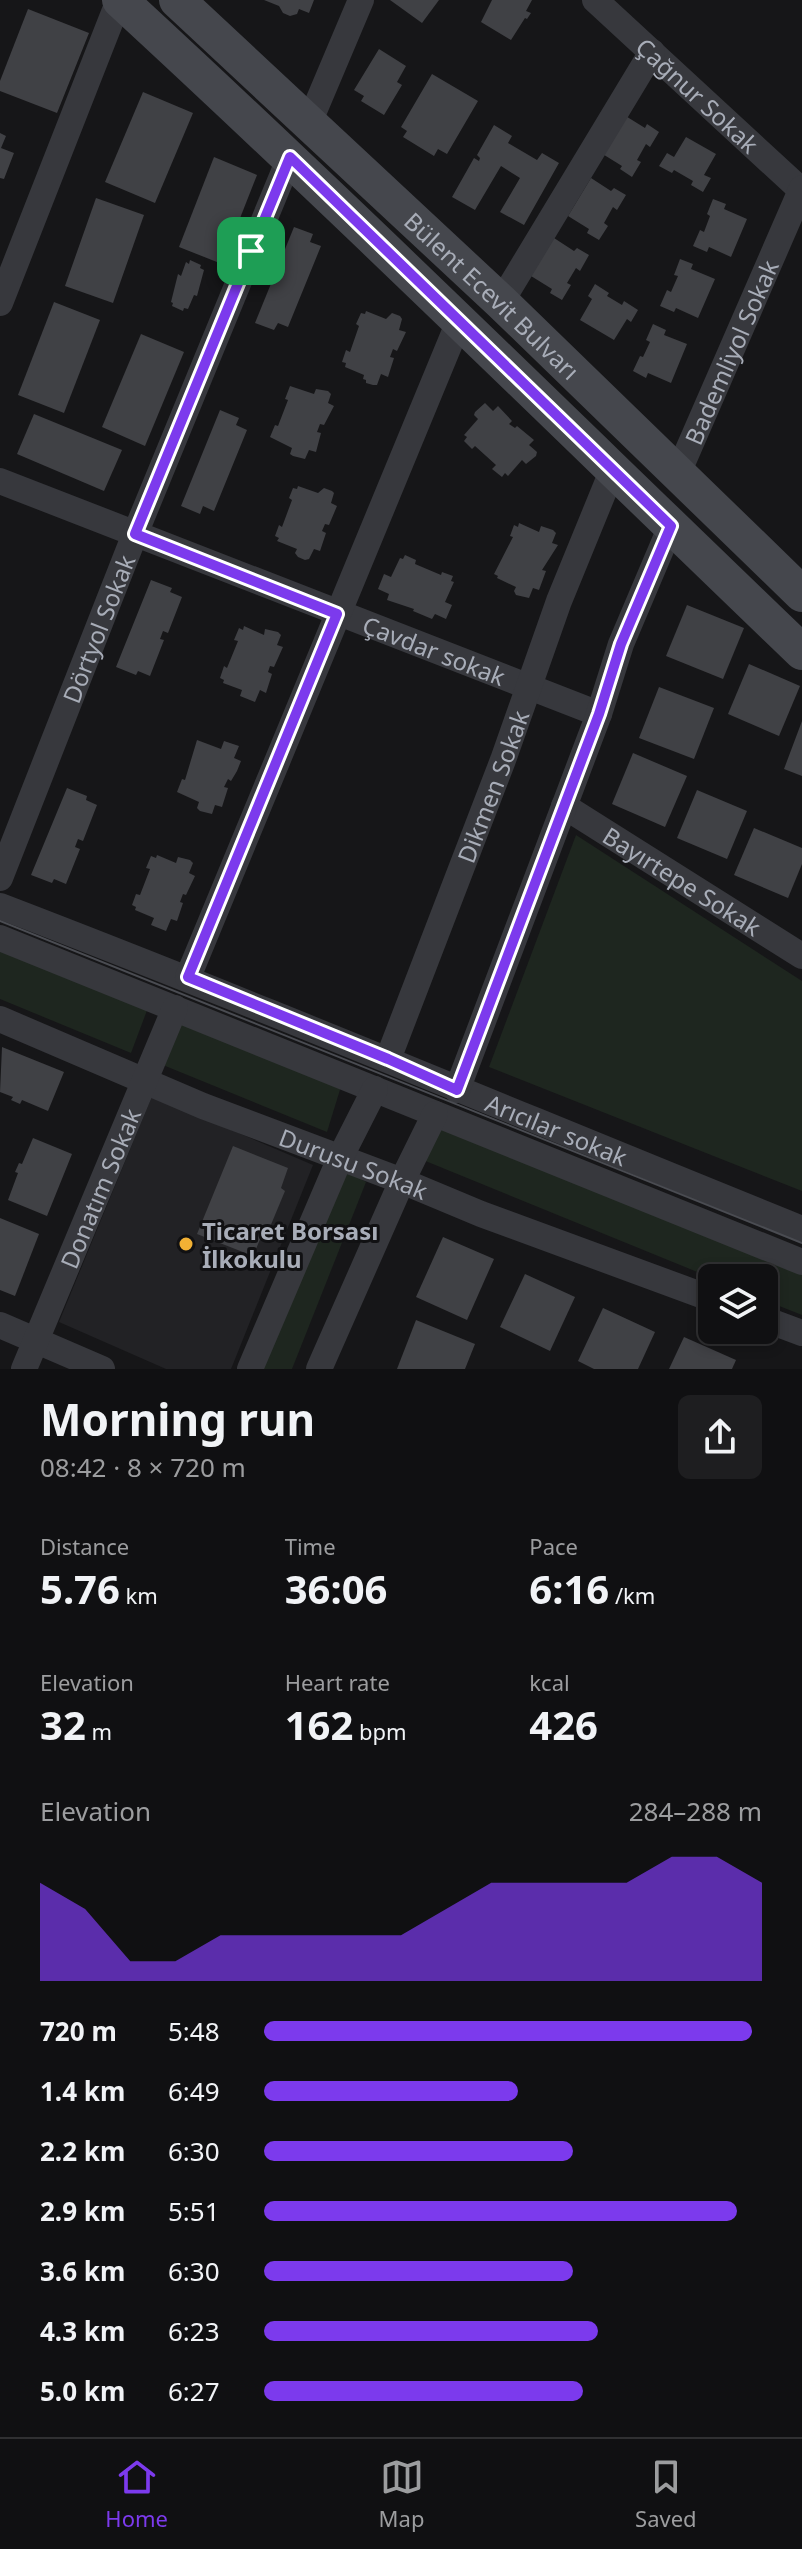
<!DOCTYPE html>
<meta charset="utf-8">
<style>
:root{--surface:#101012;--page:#1e1e20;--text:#f1f3f6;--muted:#9c9d9f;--line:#303032;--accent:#7c3aed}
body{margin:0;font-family:"Noto Sans",sans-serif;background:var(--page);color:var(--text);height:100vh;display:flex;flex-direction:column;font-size:30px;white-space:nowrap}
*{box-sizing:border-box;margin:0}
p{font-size:26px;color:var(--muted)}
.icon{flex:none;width:44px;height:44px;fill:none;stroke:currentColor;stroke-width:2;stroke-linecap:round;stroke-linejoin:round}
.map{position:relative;height:1369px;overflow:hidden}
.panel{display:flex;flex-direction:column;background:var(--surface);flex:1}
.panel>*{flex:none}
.fabs{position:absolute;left:698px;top:1264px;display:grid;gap:16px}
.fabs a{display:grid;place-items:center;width:80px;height:80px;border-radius:12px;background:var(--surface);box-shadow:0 4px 12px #0003,0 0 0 2px var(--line);font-size:40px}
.pin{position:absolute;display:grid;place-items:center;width:68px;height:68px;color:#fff;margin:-34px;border-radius:16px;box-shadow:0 4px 12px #0006}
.round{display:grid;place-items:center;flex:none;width:84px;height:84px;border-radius:12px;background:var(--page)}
.head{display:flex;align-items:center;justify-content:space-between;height:136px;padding:0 40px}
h1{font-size:44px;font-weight:700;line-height:60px}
.stats{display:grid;grid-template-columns:repeat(3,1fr);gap:12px;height:136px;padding:8px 40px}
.stats div{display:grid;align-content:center}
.stats b{font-size:40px;font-weight:700}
.stats small{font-size:22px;font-weight:400}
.stats p{font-size:22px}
.chart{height:224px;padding:16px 40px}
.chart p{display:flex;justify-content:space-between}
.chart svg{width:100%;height:144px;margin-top:8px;fill:var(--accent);opacity:.7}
ul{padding:0 40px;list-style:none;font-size:26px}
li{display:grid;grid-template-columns:128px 96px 1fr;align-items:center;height:60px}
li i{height:20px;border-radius:10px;background:var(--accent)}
.tabs{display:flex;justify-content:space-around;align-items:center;height:112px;border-top:2px solid var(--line);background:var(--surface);font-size:22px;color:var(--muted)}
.tabs a{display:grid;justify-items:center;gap:4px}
.tabs .selected{color:var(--accent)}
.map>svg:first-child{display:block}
.built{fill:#222225}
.green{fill:#1e261f}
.building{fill:#404145}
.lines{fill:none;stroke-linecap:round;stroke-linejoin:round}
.minor{stroke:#37383d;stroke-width:26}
.secondary{stroke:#45474d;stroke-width:36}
.tram{stroke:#4a4c52;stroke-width:2}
.route-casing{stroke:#fff;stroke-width:16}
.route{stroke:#7c3aed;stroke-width:10}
.poi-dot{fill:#f2b134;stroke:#111113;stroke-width:3}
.labels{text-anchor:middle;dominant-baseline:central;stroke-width:6;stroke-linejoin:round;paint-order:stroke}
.street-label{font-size:24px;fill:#a8adb8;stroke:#111113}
.poi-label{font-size:24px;font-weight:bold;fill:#a8adb8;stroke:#111113;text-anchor:start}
</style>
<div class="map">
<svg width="802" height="1369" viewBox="0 0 802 1369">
<rect width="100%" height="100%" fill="#161618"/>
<path class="built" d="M152,1096L313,1165L231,1369H166L59,1322Z"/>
<g class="green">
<path d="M576,835L802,981V1191L489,1067Z"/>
<path d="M0,946L149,1005L131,1053L0,999Z"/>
<path d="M178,1016L343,1080L327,1132L158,1063Z"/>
<path d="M438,1120L802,1268V1315L764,1300V1278H712L423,1160Z"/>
<path d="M344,1169L366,1182L292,1369H263Z"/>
</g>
<g class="building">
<path d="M264,0H314L309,13L299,9L297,14L290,16L283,13L279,6Z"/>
<path d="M390,0H439L422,23Z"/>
<path d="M492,0H532L526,11L531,13L527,19L525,18L511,40L481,22Z"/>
<path d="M28,9L89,33L57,113L0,91V81Z"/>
<path d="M379,49L406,66L397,82L402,85L384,115L361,101L364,96L354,90Z"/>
<path d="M432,74L478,101L447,154L438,149L434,156L403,137L407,131L401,127Z"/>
<path d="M143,92L193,113L155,203L105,182Z"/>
<path d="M624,115L645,128L647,124L659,132L650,147L646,144L637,160L641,162L632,177L620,169L622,166L601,153Z"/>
<path d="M494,125L512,136L508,143L537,160L542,153L559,163L524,225L500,212L520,178L501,166L475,210L452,197L474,158L479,161L480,158L477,155Z"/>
<path d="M0,133L6,136L1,148L14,153L4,179L0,178Z"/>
<path d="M686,137L716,154L704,175L711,178L703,192L691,185L693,181L674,170L672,173L659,166L667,153L674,157Z"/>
<path d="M214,157L257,175L222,264L179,247Z"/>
<path d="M591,178L611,191L614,188L626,195L617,210L613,207L604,223L608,226L599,240L587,233L589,229L568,216Z"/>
<path d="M96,198L144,215L113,303L65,286Z"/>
<path d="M713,199L726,204L724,209L747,219L731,257L709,247L707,252L693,246L700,230L704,232L710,216L707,214Z"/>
<path d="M294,227L313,234L310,242L321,246L288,327L278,323L274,330L255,323Z"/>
<path d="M554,238L574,251L577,248L589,255L580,271L576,268L567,283L571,285L562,300L550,293L552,289L531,276Z"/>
<path d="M680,259L693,264L691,269L715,279L698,318L676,308L674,312L660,306L667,290L671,292L678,276L674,275Z"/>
<path d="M190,260L201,265L200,268L204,270L197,296L194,295L188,309L184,308L183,311L172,306L173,303L171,302L178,274L181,276L186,262L189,264Z"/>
<path d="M595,284L609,293L607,296L622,305L624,301L638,310L631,322L627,319L614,340L580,320L592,299L588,296Z"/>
<path d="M54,302L100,320L64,413L18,395Z"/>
<path d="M366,311L386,319L392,313L400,316L402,319L399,330L406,332L397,351L393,349L390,357L394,358L388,377L381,374L377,385H373L366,383V380L363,379L364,375L345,367L346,363L342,362L346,350L350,352L359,326L356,324L361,313L365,314Z"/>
<path d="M653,324L666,330L664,335L687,344L671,383L648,373L646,378L633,371L640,356L643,357L650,342L646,340Z"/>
<path d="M141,334L184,352L145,446L102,427Z"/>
<path d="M290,386L314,394L316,389L328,391L331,394L328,403L334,406L324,425L320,424L317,432L321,433L316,452L309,450L305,459L293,456L290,454L292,448L270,437L275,425L278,426L288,400L285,399Z"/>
<path d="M485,403L493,411L498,406L512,421L509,424L515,428L517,426L534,440L529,445L537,452L536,456L526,464L522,460L508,476L505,473L502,477L492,469L496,465L475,446L472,449L464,441L467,437L464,435L478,419L474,415L475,412Z"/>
<path d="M220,410L239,418L236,425L247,430L214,511L203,506L200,514L181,506Z"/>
<path d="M34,414L122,450L104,491L17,454Z"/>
<path d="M298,486L318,493L324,488L332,491L334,493L331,503L337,506L329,525L325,524L322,531L326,533L320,551L314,549L309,559L305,560L298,557L295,553L297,549L277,541L279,538L275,536L279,525L282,527L292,500L289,498L293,488L297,489Z"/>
<path d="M519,523L539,532L541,526L553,530L556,533L552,543L558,545L542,570L546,571L539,590L533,588L529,598L516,595L514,591L516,587L497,578L498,576L494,574L513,537L510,536L514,525L518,527Z"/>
<path d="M405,555L416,560L415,564L441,575L442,572L453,576L451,581L454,582L445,602L452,605L446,619L435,614L432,619L413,611L414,609L387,600L389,594L378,589L384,574L391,577L400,558L403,559Z"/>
<path d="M151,580L172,588L170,592L182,597L168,633L163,631L160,639L164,640L150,676L138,671L136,675L116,667Z"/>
<path d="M687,605L744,628L723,679L666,656Z"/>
<path d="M244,626L264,635L265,629L278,632L281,635L277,645L283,647L274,667L270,666L268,672L272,674L266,693L260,690L255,702L240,696L242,690L223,683L224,680L220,678L224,666L227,668L238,641L234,640L239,628L243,630Z"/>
<path d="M749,664L800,686L779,736L728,714Z"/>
<path d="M659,687L714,708L694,759L639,738Z"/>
<path d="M802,721V776L784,769Z"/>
<path d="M197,740L221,749L224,741L239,746L234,758L241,761L237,771L231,781L228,779L224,787L228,788L222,807L215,805L212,814L200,811L197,808L199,802L177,792L182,779L185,780Z"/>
<path d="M633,753L687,776L665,827L612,804Z"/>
<path d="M67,788L87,796L86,800L97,805L83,841L78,839L75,847L80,849L66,884L54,879L52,883L31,875Z"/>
<path d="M697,790L747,811L727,859L677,838Z"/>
<path d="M754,828L802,848V864L788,898L734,875Z"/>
<path d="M157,855L176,863L178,857L190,860L193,863L189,873L195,876L186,895L183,894L180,902L183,903L177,921L171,919L166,931L151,925L154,918L135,910L136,907L132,905L136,894L140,895L150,869L146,868L151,856L156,858Z"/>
<path d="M2,1047L64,1072L48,1111L22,1100L20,1104L11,1100L13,1097L0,1092Z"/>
<path d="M33,1138L72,1154L47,1216L8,1200L18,1173L15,1172L19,1163L22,1164Z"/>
<path d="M233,1146L288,1168L281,1188L285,1191L265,1239L261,1237L253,1256L197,1234Z"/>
<path d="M0,1218L39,1234L15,1296L0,1290Z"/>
<path d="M443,1237L494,1259L467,1320L416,1297Z"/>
<path d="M525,1274L575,1297L550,1351L500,1327Z"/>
<path d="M603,1308L655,1332L638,1369H594L578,1361Z"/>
<path d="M416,1320L475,1344L465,1369H397Z"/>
<path d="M684,1337L736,1360L732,1369H669Z"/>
</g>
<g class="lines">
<g class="minor">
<path id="s1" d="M595,0L802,191"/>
<path d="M309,123L361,0"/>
<path d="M501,302L652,52"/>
<path d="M0,303L119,0"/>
<path id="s2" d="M678,473L802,188"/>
<path id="s3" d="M0,481L599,714"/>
<path id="s4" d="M564,806L802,956"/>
<path id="s5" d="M0,878L135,534L290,157"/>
<path id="s6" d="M0,906C269,1009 534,1121 802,1229"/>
<path d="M0,938L802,1262"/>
<path d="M188,977L460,319"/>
<path id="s7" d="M0,1019L203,1106L402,1181L481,1214L712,1299"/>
<path id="s8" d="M388,1059L503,760L559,601L613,469"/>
<path d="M457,1090L599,714L621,644L671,526"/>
<path d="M764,1319L802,1333"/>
<path d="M0,1325L102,1369"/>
<path id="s9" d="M24,1369L175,1008"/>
<path d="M250,1369L340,1158L375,1089"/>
<path d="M319,1369L402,1181L435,1114"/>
</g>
<g class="secondary">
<path d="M120,0C351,213 575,434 802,652"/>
<path id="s10" d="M177,0L501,302L802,594"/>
</g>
<path class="tram" d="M0,921L802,1243"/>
</g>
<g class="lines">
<defs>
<path id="route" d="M290,157L671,526L621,644L599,714L457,1090L388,1059L188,977L337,614L135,534Z"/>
</defs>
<use href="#route" class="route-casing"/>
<use href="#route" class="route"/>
</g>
<circle class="poi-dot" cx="186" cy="1244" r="8"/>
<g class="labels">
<g class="street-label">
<text stroke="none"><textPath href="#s1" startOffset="140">Çağnur Sokak</textPath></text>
<text stroke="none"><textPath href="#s10" startOffset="432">Bülent Ecevit Bulvarı</textPath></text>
<text stroke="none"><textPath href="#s2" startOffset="132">Bademliyol Sokak</textPath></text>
<text stroke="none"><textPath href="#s5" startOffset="268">Dörtyol Sokak</textPath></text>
<text stroke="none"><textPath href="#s3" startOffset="466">Çavdar sokak</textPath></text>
<text stroke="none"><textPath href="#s8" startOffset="292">Dikmen Sokak</textPath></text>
<text stroke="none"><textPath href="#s4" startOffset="140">Bayırtepe Sokak</textPath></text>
<text stroke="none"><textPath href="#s6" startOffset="600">Arıcılar sokak</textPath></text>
<text stroke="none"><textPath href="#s7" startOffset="382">Durusu Sokak</textPath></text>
<text stroke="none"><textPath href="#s9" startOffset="196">Donatım Sokak</textPath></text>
</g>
<g class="poi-label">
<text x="202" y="1230">Ticaret Borsası<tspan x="202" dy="28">İlkokulu</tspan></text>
</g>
</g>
</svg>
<div class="fabs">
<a><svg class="icon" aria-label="layers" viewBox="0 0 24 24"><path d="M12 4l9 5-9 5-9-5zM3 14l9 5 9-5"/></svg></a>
</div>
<div class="pin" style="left:251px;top:251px;background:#1e9e55"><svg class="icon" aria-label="arrive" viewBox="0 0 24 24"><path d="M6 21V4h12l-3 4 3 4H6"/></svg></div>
</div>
<section class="panel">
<div class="head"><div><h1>Morning run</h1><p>08:42 · 8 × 720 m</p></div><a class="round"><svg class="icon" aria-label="share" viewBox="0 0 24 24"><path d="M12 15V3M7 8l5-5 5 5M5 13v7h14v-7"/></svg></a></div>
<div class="stats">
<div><p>Distance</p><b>5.76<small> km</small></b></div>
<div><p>Time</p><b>36:06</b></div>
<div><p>Pace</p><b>6:16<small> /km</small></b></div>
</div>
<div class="stats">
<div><p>Elevation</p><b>32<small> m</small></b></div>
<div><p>Heart rate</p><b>162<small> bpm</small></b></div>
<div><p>kcal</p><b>426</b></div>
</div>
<div class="chart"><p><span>Elevation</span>284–288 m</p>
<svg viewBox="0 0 160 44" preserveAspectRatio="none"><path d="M0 44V14L10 22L20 38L30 38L40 30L50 30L60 30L70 30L80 30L90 22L100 14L110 14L120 14L130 14L140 6L150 6L160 14V44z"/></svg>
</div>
<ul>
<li><b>720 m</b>5:48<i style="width:98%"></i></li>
<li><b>1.4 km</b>6:49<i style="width:51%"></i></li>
<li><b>2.2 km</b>6:30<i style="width:62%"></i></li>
<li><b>2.9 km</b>5:51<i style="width:95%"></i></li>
<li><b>3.6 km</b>6:30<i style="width:62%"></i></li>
<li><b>4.3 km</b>6:23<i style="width:67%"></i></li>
<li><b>5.0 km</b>6:27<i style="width:64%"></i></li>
</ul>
</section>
<nav class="tabs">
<a class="selected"><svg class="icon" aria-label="home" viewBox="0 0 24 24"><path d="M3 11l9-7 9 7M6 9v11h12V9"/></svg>Home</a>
<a><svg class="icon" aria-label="map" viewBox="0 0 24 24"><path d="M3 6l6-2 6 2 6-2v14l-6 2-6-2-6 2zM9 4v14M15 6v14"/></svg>Map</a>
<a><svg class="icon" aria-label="saved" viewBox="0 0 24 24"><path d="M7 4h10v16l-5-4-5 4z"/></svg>Saved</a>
</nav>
